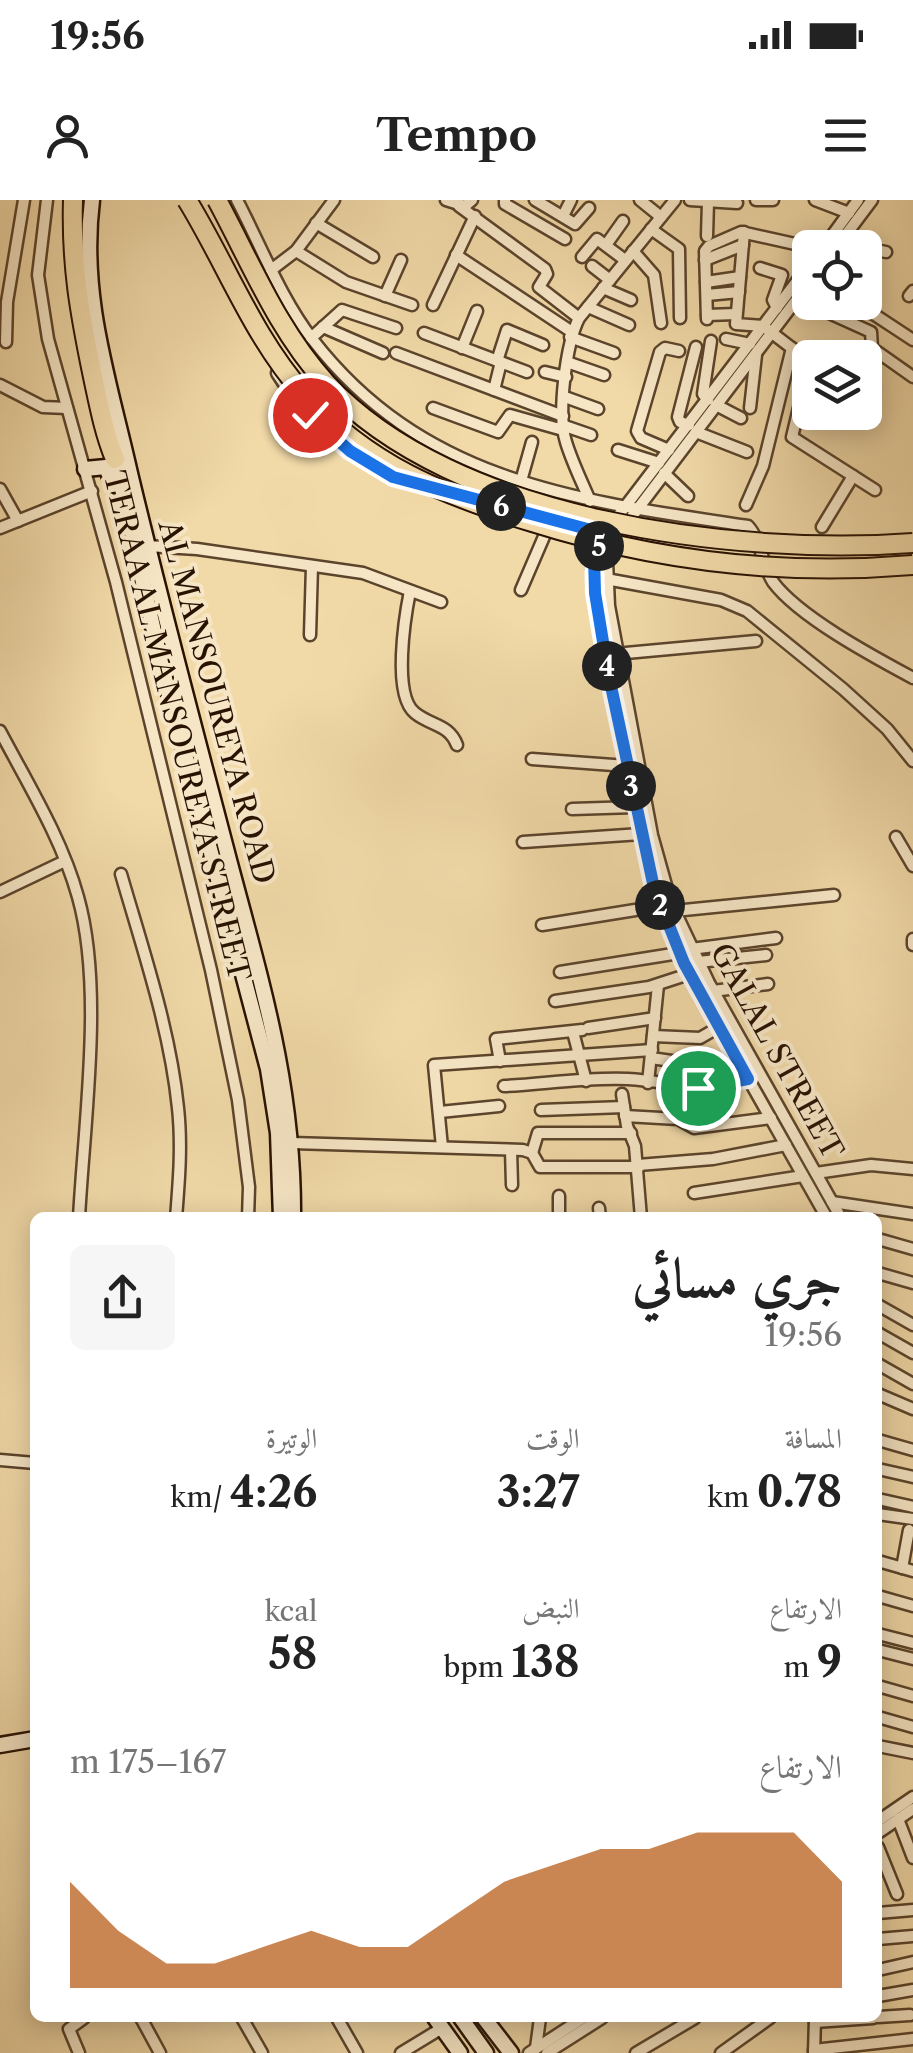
<!DOCTYPE html>
<html lang="ar">
<meta charset="utf-8">
<style>
:root{--surface:#fff;--page:#f6f6f6;--text:#222;--muted:#767676;--accent:#b45309}
body{margin:0;font-family:"Libre Caslon Text",Amiri,serif;background:var(--page);color:var(--text);direction:rtl;height:100vh;display:flex;flex-direction:column;font-size:38px;white-space:nowrap}
*{box-sizing:border-box;margin:0}
p{font-size:32px;color:var(--muted)}
.icon{flex:none;width:55px;height:55px;fill:none;stroke:currentColor;stroke-width:2;stroke-linecap:round;stroke-linejoin:round}
.map{position:relative;flex:1;overflow:hidden;direction:ltr}
.details{position:absolute;left:30px;top:1012px;width:852px;height:810px;display:flex;flex-direction:column;background:var(--surface);border-radius:15px;box-shadow:0 5px 25px #0003;direction:rtl}
.details>*{flex:none}
.buttons{position:absolute;left:792px;top:30px;display:grid;gap:20px}
.buttons a{display:grid;place-items:center;width:90px;height:90px;border-radius:15px;background:var(--surface);box-shadow:0 5px 25px #0003;font-size:50px}
.pin{position:absolute;display:grid;place-items:center;width:85px;height:85px;color:#fff;margin:-42px;border:5px solid #fff;border-radius:50%;box-shadow:0 2px 10px #0007}
.km{position:absolute;width:50px;height:50px;margin:-25px;border-radius:50%;background:#222;color:#fff;font-size:28px;line-height:50px;text-align:center}
.round{display:grid;place-items:center;flex:none;width:105px;height:105px;border-radius:15px;background:var(--page)}
.summary{display:flex;align-items:center;justify-content:space-between;height:170px;padding:0 40px}
h1{font-size:55px;font-weight:700;line-height:75px}
.stats{display:grid;grid-template-columns:repeat(3,1fr);gap:15px;height:170px;padding:10px 40px}
.stats div{display:grid;align-content:center}
.stats b{font-size:42px;font-weight:700}
.stats small{font-size:28px;font-weight:400}
.stats p{font-size:28px}
.chart{height:280px;padding:20px 40px}
.chart p{display:flex;justify-content:space-between}
.chart svg{width:100%;height:180px;margin-top:10px;fill:var(--accent);opacity:.7}
.status{display:flex;justify-content:space-between;align-items:center;height:70px;padding:0 50px;background:var(--surface);direction:ltr}
.status svg{height:28px;fill:currentColor}
header{display:flex;justify-content:space-between;align-items:center;height:130px;padding:0 40px;background:var(--surface);font-size:45px;font-weight:700}
.map>svg:first-child{display:block}
.lines{fill:none;stroke-linecap:round;stroke-linejoin:round}
.street-casing{stroke:#5b442c;stroke-width:15}
.secondary-casing{stroke:#291202;stroke-width:19}
.highway-casing{stroke:#291202;stroke-width:22}
.street{stroke:#f6e6c6;stroke-width:10}
.secondary{stroke:#f6e6c6;stroke-width:14}
.highway{stroke:#f1d9a8;stroke-width:18}
.highway-bridge-casing{stroke:#291202;stroke-width:22;stroke-linecap:butt}
.highway-bridge{stroke:#f1d9a8;stroke-width:18}
.route-casing{stroke:#fff;stroke-width:20}
.route{stroke:#1a73e8;stroke-width:12}
.labels{text-anchor:middle;dominant-baseline:central;stroke-width:8;stroke-linejoin:round;paint-order:stroke}
.street-label{font-size:30px;fill:#291202;stroke:#f6e6c6}
</style>
<div class="status"><b>19:56</b><svg viewBox="0 0 49 12"><path d="M0 12V9h3v3zM5 12V6h3v6zM10 12V3h3v9zM15 12V0h3v12zM26 1h20v11H26zM47 4h2v5h-2z"/></svg></div>
<header><svg class="icon" aria-label="menu" viewBox="0 0 24 24"><path d="M4 6h16M4 12h16M4 18h16"/></svg>Tempo<svg class="icon" aria-label="person" viewBox="0 0 24 24"><circle cx="12" cy="8" r="4"/><path d="M4 21q1-7 8-7t8 7"/></svg></header>
<div class="map">
<svg width="913" height="1853" viewBox="0 0 913 1853">
<rect width="100%" height="100%" fill="#f1d9a8"/>
<filter id="stains"><feTurbulence type="fractalNoise" baseFrequency=".002" numOctaves="4"/><feColorMatrix values="0 0 0 0 .2 0 0 0 0 .09 0 0 0 0 .02 0 0 0 .5 -.17"/></filter>
<radialGradient id="worn" r=".72"><stop offset=".6" stop-color="#630" stop-opacity="0"/><stop offset="1" stop-color="#630" stop-opacity=".3"/></radialGradient>
<g class="lines">
<defs>
<g id="street">
<path d="M47,0L38,75L48,139L116,382L211,770L238,900L249,987L248,1018"/>
<path d="M237,0C261,46 281,99 313,140C424,283 580,301 748,326C761,340 762,365 773,382C799,417 874,457 913,478"/>
<path d="M446,0L465,6L472,0"/>
<path d="M505,0V4L565,39"/>
<path d="M535,0L575,24L589,8"/>
<path d="M640,0L661,17"/>
<path d="M690,0L737,3"/>
<path d="M756,0H773"/>
<path d="M815,0L849,13"/>
<path d="M459,6L545,69L547,74L539,87L579,118"/>
<path d="M563,16L571,0"/>
<path d="M316,23L373,57"/>
<path d="M651,29L679,49L680,118"/>
<path d="M744,32L736,124L763,126L810,162"/>
<path d="M707,36L708,2"/>
<path d="M840,43L863,48"/>
<path d="M606,45L623,21"/>
<path d="M823,48L858,0"/>
<path d="M836,48L872,0"/>
<path d="M865,48L886,52"/>
<path d="M296,51L346,82L412,105"/>
<path d="M633,51L654,75L661,123"/>
<path d="M456,55L572,132"/>
<path d="M582,57L597,39L625,60"/>
<path d="M705,60L743,45"/>
<path d="M810,64L612,324L594,353L592,368L608,472L645,655L660,706L698,790L827,1018"/>
<path d="M592,66L610,80"/>
<path d="M760,68L782,75L773,100L777,108"/>
<path d="M271,70L296,51L334,0"/>
<path d="M706,82L740,77"/>
<path d="M810,82L624,327L607,361L609,406L652,635L671,703L709,783L841,1018"/>
<path d="M603,88L631,100"/>
<path d="M707,95L739,92"/>
<path d="M385,96L401,60"/>
<path d="M909,96L913,91"/>
<path d="M798,99L871,132L872,148L913,177"/>
<path d="M848,102L875,115L913,140"/>
<path d="M433,105L475,16"/>
<path d="M588,107L629,125"/>
<path d="M707,115L736,114"/>
<path d="M707,119L705,51L709,46L741,32L813,48"/>
<path d="M323,127L383,153"/>
<path d="M424,133L527,172"/>
<path d="M570,137L614,153"/>
<path d="M311,138L342,110L396,128"/>
<path d="M726,139L750,144"/>
<path d="M6,142L7,102L24,0"/>
<path d="M462,148L477,111"/>
<path d="M396,153L563,216"/>
<path d="M497,161L507,130L543,145"/>
<path d="M567,162L604,175"/>
<path d="M810,162L792,237L875,290"/>
<path d="M545,172L566,177"/>
<path d="M277,173C306,220 355,263 407,282"/>
<path d="M0,185L43,207L67,208"/>
<path d="M494,190L501,162"/>
<path d="M565,197L598,209"/>
<path d="M708,200L703,194L711,141"/>
<path d="M716,205L741,218"/>
<path d="M433,208L498,232L510,215L563,230"/>
<path d="M750,208L756,155"/>
<path d="M562,225L591,235"/>
<path d="M689,225L680,222L678,217L696,147"/>
<path d="M696,232L747,252"/>
<path d="M618,250L659,263"/>
<path d="M669,250L641,238L637,231L660,152L665,148L679,151"/>
<path d="M664,273L688,296"/>
<path d="M521,281L532,242"/>
<path d="M0,289L18,321"/>
<path d="M590,301C582,282 572,262 566,242C557,214 566,144 579,118L675,0"/>
<path d="M746,305L763,266L792,148"/>
<path d="M822,327L853,276"/>
<path d="M0,328L92,291"/>
<path d="M147,346L197,349L363,373L441,402"/>
<path d="M606,379L721,400L747,411L843,489L887,529L913,561"/>
<path d="M521,390L558,304"/>
<path d="M410,391C405,416 392,495 415,513C431,526 449,524 457,545"/>
<path d="M310,435L312,366"/>
<path d="M615,454L756,441"/>
<path d="M0,531C28,584 62,639 78,697C104,789 84,921 79,1018"/>
<path d="M532,559L627,566"/>
<path d="M572,609L635,607"/>
<path d="M896,637L913,666"/>
<path d="M523,642L641,634"/>
<path d="M121,674C143,750 170,829 178,908C182,945 179,981 176,1018"/>
<path d="M0,692L65,661"/>
<path d="M674,711L834,695"/>
<path d="M542,725L660,706"/>
<path d="M913,739V745"/>
<path d="M691,749L776,738"/>
<path d="M698,762L766,755"/>
<path d="M560,772L679,753"/>
<path d="M713,791L768,784"/>
<path d="M555,801L649,787L689,774"/>
<path d="M588,828L655,818"/>
<path d="M573,832L586,881"/>
<path d="M653,836L700,838L719,827"/>
<path d="M651,858L699,865"/>
<path d="M500,861L496,839L582,830"/>
<path d="M648,883L658,785"/>
<path d="M504,886C544,884 588,877 628,879C677,882 700,895 750,878"/>
<path d="M622,894L627,926L635,946L641,1018"/>
<path d="M541,910L624,907"/>
<path d="M440,912L499,906"/>
<path d="M625,916L678,919L694,928L771,918"/>
<path d="M292,943L523,950L532,953L540,967H639"/>
<path d="M442,947L434,865L652,850"/>
<path d="M511,950L512,985"/>
<path d="M532,953L538,933H631"/>
<path d="M638,965L713,959L786,945"/>
<path d="M816,973L871,965L913,969"/>
<path d="M694,993L803,976"/>
<path d="M832,1002L913,1014"/>
<path d="M599,1008L600,1018"/>
<path d="M559,1018V996"/>
<path d="M878,1039L913,1049"/>
<path d="M878,1073L913,1083"/>
<path d="M878,1105L913,1125"/>
<path d="M878,1133L913,1153"/>
<path d="M878,1164L913,1184"/>
<path d="M878,1194L913,1209"/>
<path d="M878,1240L913,1250"/>
<path d="M0,1260L35,1263"/>
<path d="M878,1269L913,1277"/>
<path d="M878,1299L913,1307"/>
<path d="M878,1314L913,1319"/>
<path d="M878,1361L913,1371"/>
<path d="M902,1368L909,1330"/>
<path d="M878,1396L913,1406"/>
<path d="M878,1434L913,1443"/>
<path d="M878,1450L913,1459"/>
<path d="M878,1486L913,1496"/>
<path d="M878,1517L913,1527"/>
<path d="M878,1546L913,1553"/>
<path d="M898,1619L913,1658"/>
<path d="M878,1621L913,1597"/>
<path d="M878,1633L913,1609"/>
<path d="M878,1647L897,1694"/>
<path d="M878,1713L913,1710"/>
<path d="M878,1739L913,1736"/>
<path d="M878,1770L913,1762"/>
<path d="M878,1796L913,1790"/>
<path d="M878,1817L910,1815"/>
<path d="M141,1818L160,1853"/>
<path d="M242,1818L262,1853"/>
<path d="M337,1818L357,1853"/>
<path d="M815,1822L873,1818"/>
<path d="M536,1848L540,1818"/>
<path d="M814,1850L913,1839"/>
<path d="M79,1853L69,1829L84,1818"/>
<path d="M401,1853L442,1828"/>
<path d="M529,1853L583,1818"/>
<path d="M547,1853L602,1818"/>
<path d="M636,1853L695,1818"/>
<path d="M721,1853L770,1818"/>
<path d="M814,1853L815,1819"/>
</g>
<g id="secondary">
<path d="M92,0C80,95 108,177 129,269C160,400 195,530 229,660C262,784 294,887 293,1018"/>
<path d="M114,253L162,467L268,869L278,933L281,1018"/>
<path d="M85,269L106,267L113,285"/>
<path d="M0,1545L35,1539"/>
<path d="M435,1818L460,1853"/>
<path d="M461,1818L486,1853"/>
<path d="M484,1818L511,1853"/>
</g>
<path id="highway" d="M73,0C71,65 80,114 93,177C99,205 104,232 115,259"/>
</defs>
<use href="#street" class="street-casing"/>
<use href="#secondary" class="secondary-casing"/>
<use href="#highway" class="highway-casing"/>
<use href="#street" class="street"/>
<use href="#secondary" class="secondary"/>
<use href="#highway" class="highway"/>
<defs>
<g id="highway-bridge">
<path d="M187,0C227,65 253,137 304,194C368,265 443,295 532,322C655,361 784,376 913,365"/>
<path d="M217,0C251,63 277,129 326,183C453,321 735,356 913,343"/>
</g>
</defs>
<use href="#highway-bridge" class="highway-bridge-casing"/>
<use href="#highway-bridge" class="highway-bridge"/>
</g>
<g class="lines">
<defs>
<path id="route" d="M310,215L350,251L393,277L606,334L594,356L595,393L608,472L654,688L684,763L748,879L698,888"/>
</defs>
<use href="#route" class="route-casing"/>
<use href="#route" class="route"/>
</g>
<g class="labels">
<g class="street-label">
<text transform="translate(217 502) rotate(75)">AL MANSOUREYA ROAD</text>
<text transform="translate(177 526) rotate(76)">TERAA AL MANSOUREYA STREET</text>
<text transform="translate(777 851) rotate(61)">GALAL STREET</text>
</g>
</g>
<rect width="100%" height="100%" filter="url(#stains)"/>
<rect width="100%" height="100%" fill="url(#worn)"/>
</svg>
<div class="buttons">
<a><svg class="icon" aria-label="locate" viewBox="0 0 24 24"><circle cx="12" cy="12" r="6"/><path d="M12 2v4M12 18v4M2 12h4M18 12h4"/></svg></a>
<a><svg class="icon" aria-label="layers" viewBox="0 0 24 24"><path d="M12 4l9 5-9 5-9-5zM3 14l9 5 9-5"/></svg></a>
</div>
<div class="pin" style="left:698px;top:888px;background:#1e9e55"><svg class="icon" aria-label="arrive" viewBox="0 0 24 24"><path d="M6 21V4h12l-3 4 3 4H6"/></svg></div>
<div class="pin" style="left:310px;top:215px;background:#d93025"><svg class="icon" aria-label="check" viewBox="0 0 24 24"><path d="M5 12l5 5 9-10"/></svg></div>
<b class="km" style="left:660px;top:705px">2</b>
<b class="km" style="left:631px;top:586px">3</b>
<b class="km" style="left:607px;top:466px">4</b>
<b class="km" style="left:599px;top:346px">5</b>
<b class="km" style="left:501px;top:306px">6</b>
<section class="details">
<div class="summary"><div><h1>جري مسائي</h1><p>19:56</p></div><a class="round"><svg class="icon" aria-label="share" viewBox="0 0 24 24"><path d="M12 15V3M7 8l5-5 5 5M5 13v7h14v-7"/></svg></a></div>
<div class="stats">
<div><p>المسافة</p><b>0.78<small> km</small></b></div>
<div><p>الوقت</p><b>3:27</b></div>
<div><p>الوتيرة</p><b>4:26<small> /km</small></b></div>
</div>
<div class="stats">
<div><p>الارتفاع</p><b>9<small> m</small></b></div>
<div><p>النبض</p><b>138<small> bpm</small></b></div>
<div><p>kcal</p><b>58</b></div>
</div>
<div class="chart"><p><span>الارتفاع</span>167–175 m</p>
<svg viewBox="0 0 160 44" preserveAspectRatio="none"><path d="M0 44V18L10 30L20 38L30 38L40 34L50 30L60 34L70 34L80 26L90 18L100 14L110 10L120 10L130 6L140 6L150 6L160 18V44z"/></svg>
</div>
</section>
</div>
